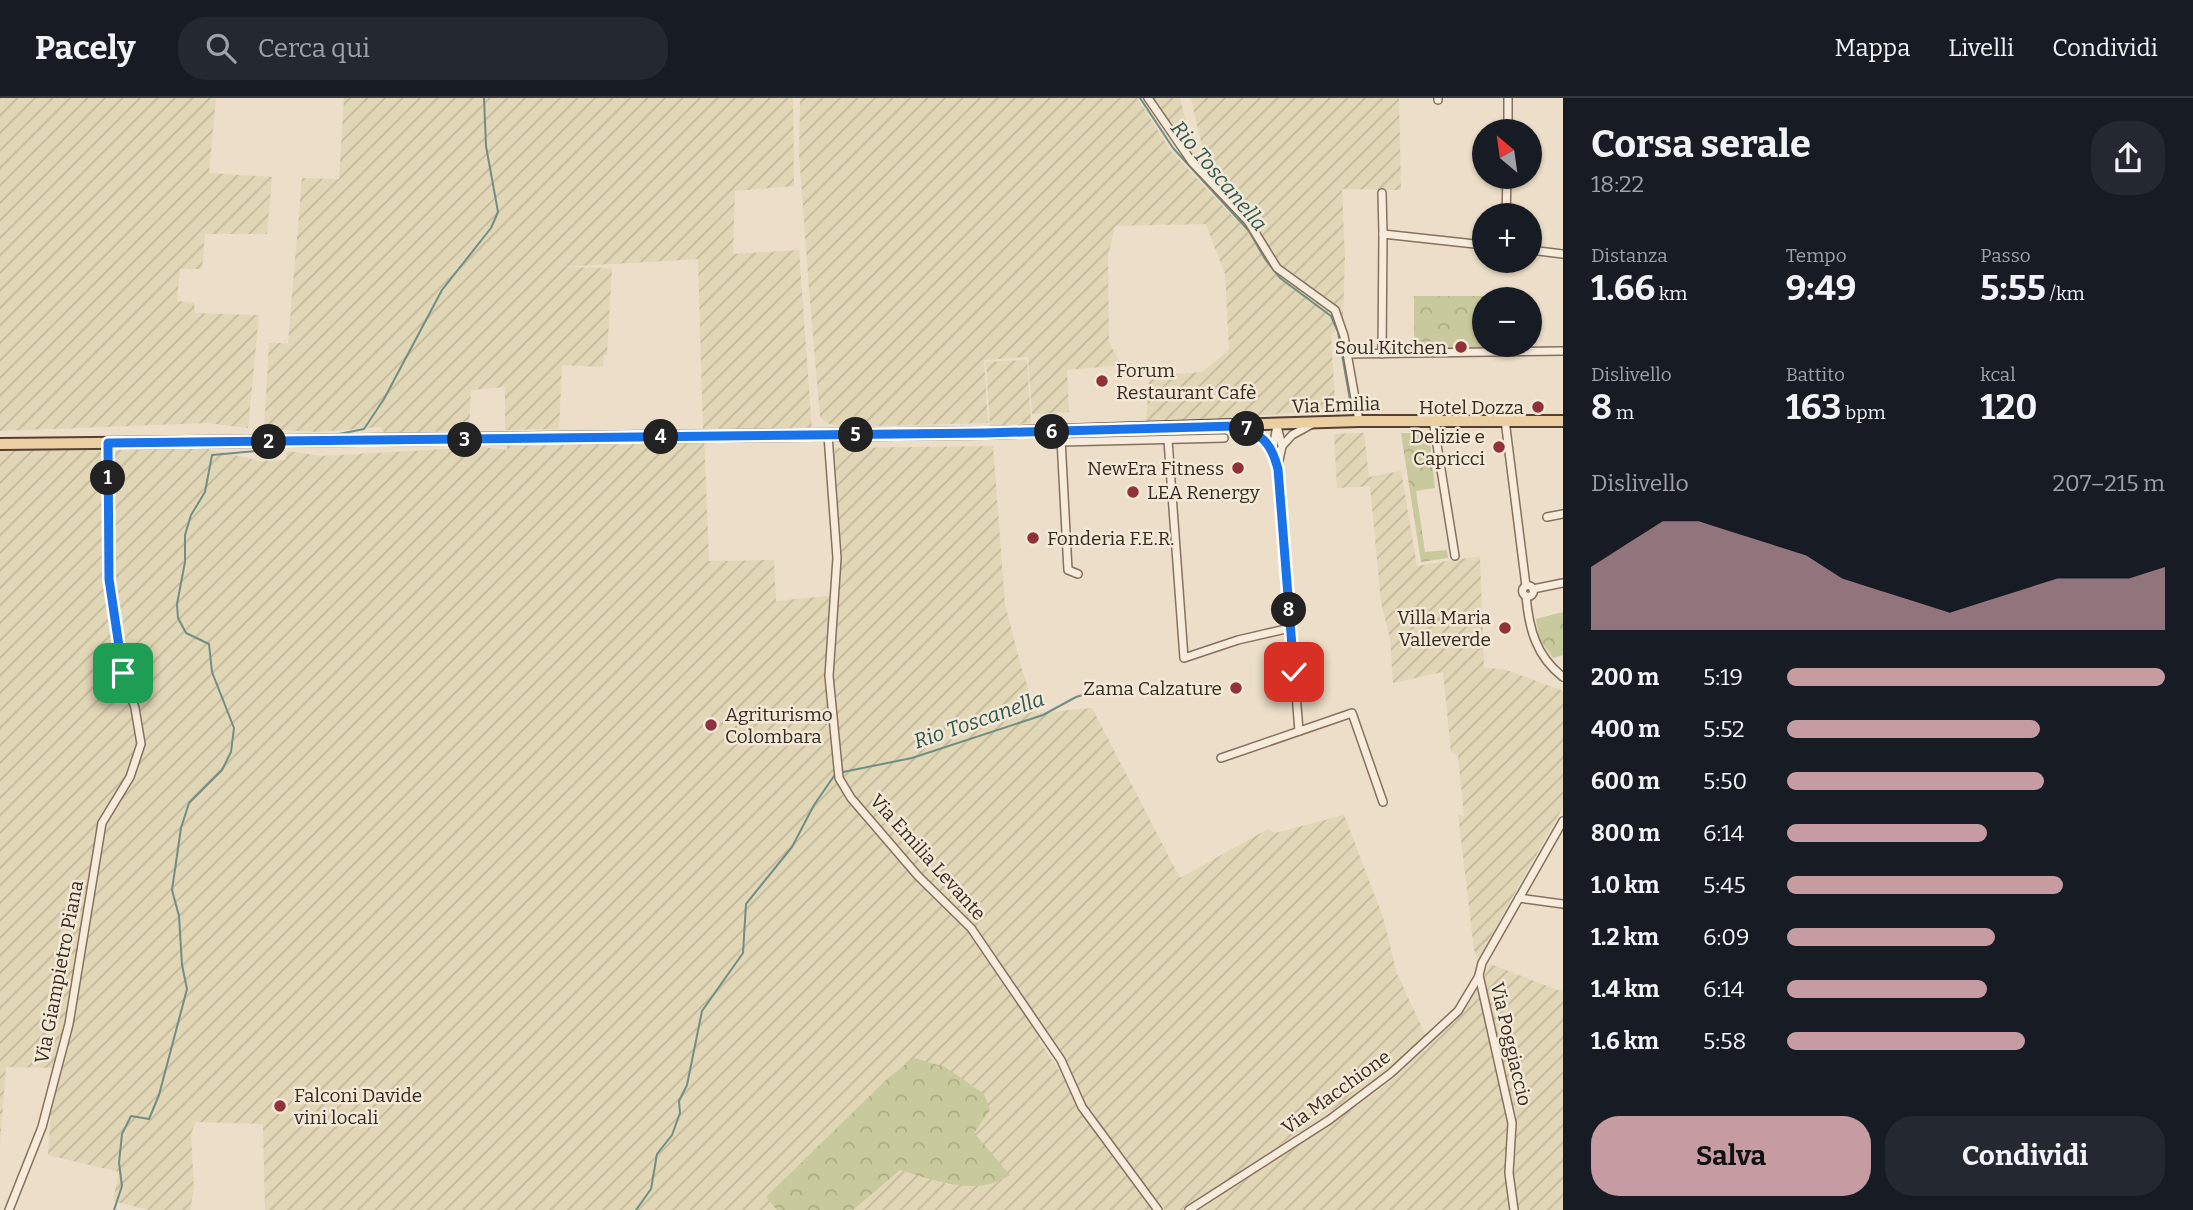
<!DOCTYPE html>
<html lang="it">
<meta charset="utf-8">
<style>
:root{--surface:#171b24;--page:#242831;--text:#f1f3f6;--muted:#9ea1a6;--line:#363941;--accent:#c69ca2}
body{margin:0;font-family:Bitter,serif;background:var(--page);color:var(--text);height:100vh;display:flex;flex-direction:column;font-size:26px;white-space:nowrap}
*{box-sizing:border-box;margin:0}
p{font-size:23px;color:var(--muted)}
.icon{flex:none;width:38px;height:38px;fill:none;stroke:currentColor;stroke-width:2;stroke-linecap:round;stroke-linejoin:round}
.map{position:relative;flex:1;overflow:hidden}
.sheet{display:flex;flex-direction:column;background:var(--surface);width:630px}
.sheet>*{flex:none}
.needle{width:46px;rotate:331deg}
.fabs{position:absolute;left:1472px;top:21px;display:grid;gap:14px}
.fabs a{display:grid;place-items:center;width:70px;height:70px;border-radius:50%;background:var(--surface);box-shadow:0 2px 5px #0004;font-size:35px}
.pin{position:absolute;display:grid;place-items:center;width:60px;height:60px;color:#fff;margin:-30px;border-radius:14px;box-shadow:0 4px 10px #0006}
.km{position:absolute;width:35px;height:35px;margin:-18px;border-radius:50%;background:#222;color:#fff;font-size:19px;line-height:35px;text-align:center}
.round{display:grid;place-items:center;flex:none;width:74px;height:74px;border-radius:28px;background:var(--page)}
.overview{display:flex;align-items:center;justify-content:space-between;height:119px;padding:0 28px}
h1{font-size:38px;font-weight:700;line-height:52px}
.figures{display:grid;grid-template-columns:repeat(3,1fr);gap:10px;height:119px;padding:7px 28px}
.figures div{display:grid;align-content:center}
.figures b{font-size:35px;font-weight:700}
.figures small{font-size:19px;font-weight:400}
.figures p{font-size:19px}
.chart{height:196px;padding:14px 28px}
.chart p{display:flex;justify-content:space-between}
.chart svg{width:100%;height:126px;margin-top:7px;fill:var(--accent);opacity:.7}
.primary-button{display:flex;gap:14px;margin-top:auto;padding:14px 28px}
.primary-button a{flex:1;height:80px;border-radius:28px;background:var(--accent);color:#111;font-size:28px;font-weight:700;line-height:80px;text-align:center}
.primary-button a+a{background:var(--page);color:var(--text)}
ul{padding:0 28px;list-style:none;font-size:23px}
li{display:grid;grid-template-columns:112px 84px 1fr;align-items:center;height:52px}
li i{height:18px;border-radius:9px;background:var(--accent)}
header{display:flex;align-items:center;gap:42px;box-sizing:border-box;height:98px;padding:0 35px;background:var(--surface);border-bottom:2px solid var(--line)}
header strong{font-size:33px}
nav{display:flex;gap:38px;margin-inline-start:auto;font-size:24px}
.search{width:490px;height:63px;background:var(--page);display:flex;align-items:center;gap:18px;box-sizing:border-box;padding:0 24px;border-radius:28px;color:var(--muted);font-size:26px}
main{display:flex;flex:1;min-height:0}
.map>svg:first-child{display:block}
.farmland{fill:url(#farmland-furrows)}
.park{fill:url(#park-crowns)}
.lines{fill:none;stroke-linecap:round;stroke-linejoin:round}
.stream{stroke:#708e84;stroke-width:2}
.street-casing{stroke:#86705e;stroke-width:10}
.primary-casing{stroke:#553f32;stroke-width:14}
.street{stroke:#f7ecdb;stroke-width:7}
.primary{stroke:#ebcfa3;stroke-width:10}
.route-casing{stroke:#fff;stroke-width:14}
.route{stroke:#1a73e8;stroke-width:9}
.poi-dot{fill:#91323b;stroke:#f3e9d7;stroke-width:2.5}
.labels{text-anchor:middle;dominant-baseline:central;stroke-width:5;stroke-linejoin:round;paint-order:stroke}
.poi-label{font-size:19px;fill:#382a21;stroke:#f3e9d7;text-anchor:end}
.street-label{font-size:19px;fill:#382a21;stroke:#f3e9d7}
.water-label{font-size:21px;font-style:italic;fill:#315651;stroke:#f3e9d7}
</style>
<header>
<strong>Pacely</strong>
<div class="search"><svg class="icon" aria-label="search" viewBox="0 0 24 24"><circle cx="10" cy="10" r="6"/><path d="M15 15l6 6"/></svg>Cerca qui</div>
<nav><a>Mappa</a><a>Livelli</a><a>Condividi</a></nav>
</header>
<main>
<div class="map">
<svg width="1563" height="1112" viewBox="0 0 1563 1112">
<defs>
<pattern id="farmland-furrows" width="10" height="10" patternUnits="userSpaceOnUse" patternTransform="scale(1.75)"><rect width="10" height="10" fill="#e1d6b6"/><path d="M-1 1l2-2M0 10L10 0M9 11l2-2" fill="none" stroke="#c2b89c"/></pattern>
<pattern id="park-crowns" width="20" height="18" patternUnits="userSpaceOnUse" patternTransform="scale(1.75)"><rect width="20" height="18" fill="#c8c99c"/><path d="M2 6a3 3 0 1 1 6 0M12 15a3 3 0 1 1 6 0" fill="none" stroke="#adad86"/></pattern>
</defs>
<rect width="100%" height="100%" fill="#ecdec8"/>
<g class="farmland">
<path d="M0,0H216L209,75L272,79L267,136H205L202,171H180L177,203L194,205L195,215L259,217L248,330L208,325L0,333Z"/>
<path d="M344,0H793L794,88L735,93L733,156L799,152L812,332L704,334L709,463L774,462L776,503L838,497L842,460L834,350L993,348L1005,506L1021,569L1037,615L1092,610L1180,780L1268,731L1275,735L1344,717L1383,819L1397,876L1426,938L1378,980L1324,1018L1182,1112H1165L1134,1074L1083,1005L1045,934L1038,941L1152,1112H853L900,1072L950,1087L974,1035L766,1099L777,1112H265L263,1026L196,1024L191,1036L194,1091L190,1112H149L113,1103L119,1074L48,1057L54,970L6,969L0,1046V352L203,350L260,363L285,362L288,353L321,358L484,349L507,352V340L703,333L698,161L562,169L612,170L607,257H604L603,269L562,267L559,331L505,332V289L471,292L469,333L385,335L380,329L318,334L264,331L269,245H288L302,80L339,81Z"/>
<path d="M800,0H1137L1171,53L1235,121L1245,112L1208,74L1191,0H1399L1401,92L1342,91L1345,159L1343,219L1331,239L1335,304L1329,310L1314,313L1146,327L1149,278L1202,274L1229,252L1225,176L1206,126L1115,128L1108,158L1109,244L1121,267L1067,272L1069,314L1032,316L1028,259L984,262L988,325L840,329L827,325L820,319L809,191L799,56Z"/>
<path d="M1153,0H1180L1194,56L1188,53Z"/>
<path d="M1027,262L1031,325L990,328L986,264Z"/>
<path d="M1364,335L1369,379L1401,373L1417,468L1480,458L1484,570L1504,571L1563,593V709L1478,861L1474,852L1458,716L1464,718L1458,658L1451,654L1443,574L1393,585L1390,541L1381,504L1370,388L1337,390L1334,336Z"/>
<path d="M1490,866L1563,894V1112H1200L1364,1003L1397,978L1432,944L1482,883Z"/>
</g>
<g class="park">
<path d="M1414,198H1504V201H1484V247H1504V250H1414Z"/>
<path d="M1401,335H1429L1435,390L1416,393L1425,454L1447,452L1448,460L1421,464Z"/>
<path d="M1563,514V557L1553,560L1539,540L1536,521Z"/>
<path d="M914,960L945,969L984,996L990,1012L974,1035L1010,1077C976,1099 936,1083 900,1072L853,1112H777L766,1099L887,981Z"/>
</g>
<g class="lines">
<g class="stream">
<path d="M1140,0L1173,50L1249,133L1265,161L1280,180L1331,218L1338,234L1352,313"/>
<path d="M277,337L287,338"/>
<path d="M334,337L364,331L384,301L442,192L491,130L498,114L486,48L484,0"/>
<path d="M843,674L912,660L1043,617L1076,599L1120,586"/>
<path d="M114,1112L122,1088L119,1065L122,1036L131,1018L149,1021L159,997L187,891L182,867L179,818L172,792L181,730L189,705L222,672L231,654L234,630L212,574L209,546L186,535L178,520L177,506L185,464V437L191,417L205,394L212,357L266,352"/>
<path d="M636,1112L651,1091L657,1056L672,1037L680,1015L679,1003L687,987L702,913L743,855L746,806L792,749L814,707L834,678"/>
</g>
<defs>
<g id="street">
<path d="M1148,0L1192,64L1248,123L1277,170L1335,212L1344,238L1359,323"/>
<path d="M1438,0V2"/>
<path d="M1508,33V0"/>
<path d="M1382,95L1383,136"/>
<path d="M1506,117L1507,79"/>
<path d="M1530,152L1563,156"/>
<path d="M1347,256L1563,253"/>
<path d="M1382,256L1383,136L1484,147"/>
<path d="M1433,322L1455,458"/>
<path d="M1505,322L1526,488"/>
<path d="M1277,327L1273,351L1278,371L1299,633"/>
<path d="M1277,328L1282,348L1278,367"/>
<path d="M1239,329L1259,336L1273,350"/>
<path d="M828,337L837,460L829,578L839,680L851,700L918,778L971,830L1061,962L1082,1009L1158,1112"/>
<path d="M1061,341L1068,472L1078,476"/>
<path d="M1168,342L1184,560L1238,542L1290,530"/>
<path d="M1061,344L1224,340"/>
<path d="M1283,347L1292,337L1312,326"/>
<path d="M1547,419L1563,416"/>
<circle cx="1528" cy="493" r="5.5"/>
<path d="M1533,491L1563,485"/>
<path d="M1526,498C1529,531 1536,558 1563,579"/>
<path d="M1221,660L1352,615L1383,704"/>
<path d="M1519,800L1563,806"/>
<path d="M9,1112L42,1029L69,926L102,725L130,679L141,646L135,610L123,574L109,481V345"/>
<path d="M1189,1112L1329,1022L1391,975L1458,913L1479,878"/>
<path d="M1514,1112L1509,1075L1512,1025L1479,877L1482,865L1563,723"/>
</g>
<path id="primary" d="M0,346L985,335L1359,323H1563"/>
</defs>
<use href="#street" class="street-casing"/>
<use href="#primary" class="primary-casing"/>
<use href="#street" class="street"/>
<use href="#primary" class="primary"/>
</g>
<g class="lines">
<defs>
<path id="route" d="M123,575L109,481L108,345L985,335L1236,328C1262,336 1271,344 1278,371L1294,574"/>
</defs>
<use href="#route" class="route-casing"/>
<use href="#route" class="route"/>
</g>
<g class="poi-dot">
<circle cx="1461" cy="249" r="7"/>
<circle cx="1102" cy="283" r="7"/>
<circle cx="1538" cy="309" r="7"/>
<circle cx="1499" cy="349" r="7"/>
<circle cx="1238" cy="370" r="7"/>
<circle cx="1133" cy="394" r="7"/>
<circle cx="1033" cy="440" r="7"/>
<circle cx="1505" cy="530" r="7"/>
<circle cx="1236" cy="590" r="7"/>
<circle cx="711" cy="627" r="7"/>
<circle cx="280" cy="1008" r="7"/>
</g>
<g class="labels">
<g class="poi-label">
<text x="1447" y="249">Soul Kitchen</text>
<text x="1116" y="272" text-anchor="start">Forum<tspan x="1116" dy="22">Restaurant Cafè</tspan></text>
<text x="1524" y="309">Hotel Dozza</text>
<text x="1485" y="338">Delizie e<tspan x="1485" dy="22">Capricci</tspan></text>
<text x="1224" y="370">NewEra Fitness</text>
<text x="1147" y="394" text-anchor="start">LEA Renergy</text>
<text x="1047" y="440" text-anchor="start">Fonderia F.E.R.</text>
<text x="1491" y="519">Villa Maria<tspan x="1491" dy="22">Valleverde</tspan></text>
<text x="1222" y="590">Zama Calzature</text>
<text x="725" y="616" text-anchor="start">Agriturismo<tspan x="725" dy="22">Colombara</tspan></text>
<text x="294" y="997" text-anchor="start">Falconi Davide<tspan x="294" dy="22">vini locali</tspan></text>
</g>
<g class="street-label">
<text transform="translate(1336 307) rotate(-2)">Via Emilia</text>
<text transform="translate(928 759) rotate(48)">Via Emilia Levante</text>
<text transform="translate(59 874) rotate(-79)">Via Giampietro Piana</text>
<text transform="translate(1511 946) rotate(77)">Via Poggiaccio</text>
<text transform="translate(1336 994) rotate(-36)">Via Macchione</text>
</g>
<g class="water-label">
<text transform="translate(1219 78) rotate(50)">Rio Toscanella</text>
<text transform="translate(979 622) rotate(-19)">Rio Toscanella</text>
</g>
</g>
</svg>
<div class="fabs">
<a><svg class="needle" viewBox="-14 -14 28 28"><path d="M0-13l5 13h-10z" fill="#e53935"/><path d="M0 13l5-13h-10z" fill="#9ea1a6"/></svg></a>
<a>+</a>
<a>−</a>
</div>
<div class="pin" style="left:123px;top:575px;background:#1e9e55"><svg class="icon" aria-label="arrive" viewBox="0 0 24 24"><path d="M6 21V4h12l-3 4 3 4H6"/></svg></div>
<div class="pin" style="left:1294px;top:574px;background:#d93025"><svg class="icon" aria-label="check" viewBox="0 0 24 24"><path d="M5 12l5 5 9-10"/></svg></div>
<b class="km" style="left:108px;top:380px">1</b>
<b class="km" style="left:269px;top:344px">2</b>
<b class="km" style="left:465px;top:342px">3</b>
<b class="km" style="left:661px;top:339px">4</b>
<b class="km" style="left:856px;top:337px">5</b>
<b class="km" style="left:1052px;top:334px">6</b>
<b class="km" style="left:1247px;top:331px">7</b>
<b class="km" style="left:1289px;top:512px">8</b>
</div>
<section class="sheet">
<div class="overview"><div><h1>Corsa serale</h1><p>18:22</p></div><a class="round"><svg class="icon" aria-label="share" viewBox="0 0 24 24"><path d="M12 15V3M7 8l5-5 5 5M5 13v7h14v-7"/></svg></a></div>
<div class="figures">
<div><p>Distanza</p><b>1.66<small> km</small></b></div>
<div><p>Tempo</p><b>9:49</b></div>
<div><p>Passo</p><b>5:55<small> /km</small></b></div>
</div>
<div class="figures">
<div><p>Dislivello</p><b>8<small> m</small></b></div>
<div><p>Battito</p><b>163<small> bpm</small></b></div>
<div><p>kcal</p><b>120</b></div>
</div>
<div class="chart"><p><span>Dislivello</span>207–215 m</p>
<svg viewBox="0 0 160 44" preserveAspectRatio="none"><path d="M0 44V22L10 14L20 6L30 6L40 10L50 14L60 18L70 26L80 30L90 34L100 38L110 34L120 30L130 26L140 26L150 26L160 22V44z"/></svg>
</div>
<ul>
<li><b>200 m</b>5:19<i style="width:100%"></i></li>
<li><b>400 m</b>5:52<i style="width:67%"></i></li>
<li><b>600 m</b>5:50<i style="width:68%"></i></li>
<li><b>800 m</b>6:14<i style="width:53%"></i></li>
<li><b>1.0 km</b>5:45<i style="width:73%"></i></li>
<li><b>1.2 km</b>6:09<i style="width:55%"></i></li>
<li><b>1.4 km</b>6:14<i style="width:53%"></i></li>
<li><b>1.6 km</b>5:58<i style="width:63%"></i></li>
</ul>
<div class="primary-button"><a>Salva</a><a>Condividi</a></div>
</section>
</main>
